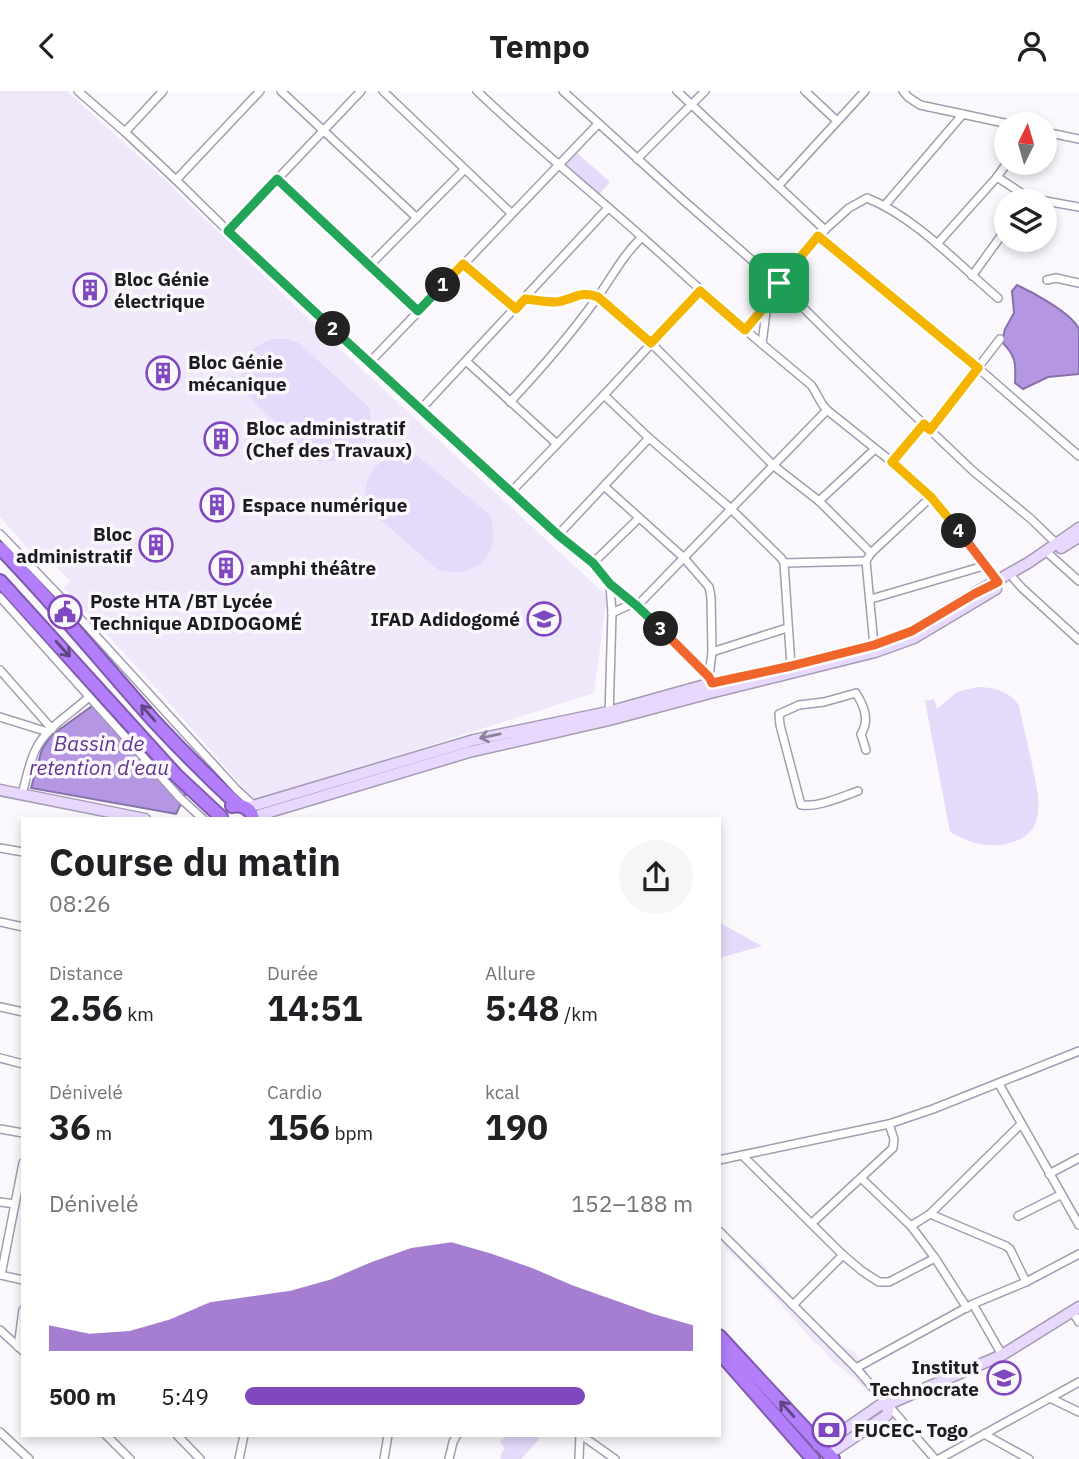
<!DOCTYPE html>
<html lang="fr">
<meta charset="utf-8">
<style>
:root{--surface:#fff;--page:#f6f6f6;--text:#202124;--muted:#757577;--accent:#7f48bf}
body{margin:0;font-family:"IBM Plex Sans",sans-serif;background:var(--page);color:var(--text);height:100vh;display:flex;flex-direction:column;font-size:26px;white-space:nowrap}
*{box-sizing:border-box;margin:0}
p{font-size:23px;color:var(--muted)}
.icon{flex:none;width:38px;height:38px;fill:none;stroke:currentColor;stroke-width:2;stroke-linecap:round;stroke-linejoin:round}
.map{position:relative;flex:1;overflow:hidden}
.sheet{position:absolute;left:21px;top:726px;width:700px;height:620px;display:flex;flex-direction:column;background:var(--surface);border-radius:0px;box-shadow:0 4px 10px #0003}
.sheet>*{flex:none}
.needle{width:46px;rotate:5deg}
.tools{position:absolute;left:994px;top:21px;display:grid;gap:14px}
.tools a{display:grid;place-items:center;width:63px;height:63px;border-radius:50%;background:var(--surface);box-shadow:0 4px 10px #0003;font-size:35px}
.pin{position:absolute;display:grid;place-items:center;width:60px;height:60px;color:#fff;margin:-30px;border-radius:14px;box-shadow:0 4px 10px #0006}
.km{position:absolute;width:35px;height:35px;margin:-18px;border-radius:50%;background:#222;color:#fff;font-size:19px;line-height:35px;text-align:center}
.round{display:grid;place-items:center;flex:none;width:74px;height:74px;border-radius:37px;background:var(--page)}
.headline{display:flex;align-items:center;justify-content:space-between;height:119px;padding:0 28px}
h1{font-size:38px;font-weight:700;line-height:52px}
.metrics{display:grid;grid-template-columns:repeat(3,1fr);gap:10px;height:119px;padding:7px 28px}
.metrics div{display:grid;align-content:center}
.metrics b{font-size:35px;font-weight:700}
.metrics small{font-size:19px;font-weight:400}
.metrics p{font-size:19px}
.chart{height:196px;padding:14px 28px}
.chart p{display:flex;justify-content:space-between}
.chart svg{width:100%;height:126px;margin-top:7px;fill:var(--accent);opacity:.7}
ul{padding:0 28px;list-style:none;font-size:23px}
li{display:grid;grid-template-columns:112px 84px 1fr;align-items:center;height:52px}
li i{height:18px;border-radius:9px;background:var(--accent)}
header{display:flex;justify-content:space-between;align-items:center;height:91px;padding:0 28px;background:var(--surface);font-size:32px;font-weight:700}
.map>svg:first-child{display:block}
.built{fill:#efe8fb}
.green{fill:#e5dafa}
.water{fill:#b496e3;stroke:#8771a9;stroke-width:2}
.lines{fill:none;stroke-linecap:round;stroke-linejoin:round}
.street-casing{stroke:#a49cb2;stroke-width:10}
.secondary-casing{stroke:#a49cb2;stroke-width:13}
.highway-casing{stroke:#7e5bae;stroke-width:16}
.street{stroke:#fff;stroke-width:7}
.secondary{stroke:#e8d8fd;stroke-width:10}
.highway{stroke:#b27ef9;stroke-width:12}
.oneway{stroke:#604783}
.oneway2{stroke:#8d829a}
.split-1-casing{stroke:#fff;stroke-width:14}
.split-2-casing{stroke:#fff;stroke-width:14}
.split-3-casing{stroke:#fff;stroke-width:14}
.split-4-casing{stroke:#fff;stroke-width:14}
.split-5-casing{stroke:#fff;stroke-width:14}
.split-1{stroke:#f5b400;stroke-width:9}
.split-2{stroke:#22a559;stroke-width:9}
.split-3{stroke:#22a559;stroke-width:9}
.split-4{stroke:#f0652b;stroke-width:9}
.split-5{stroke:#f5b400;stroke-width:9}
.labels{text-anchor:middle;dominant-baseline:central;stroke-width:7;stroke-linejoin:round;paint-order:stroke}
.poi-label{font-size:19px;font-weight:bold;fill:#1d1a22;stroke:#faf8fd;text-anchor:start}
.water-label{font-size:21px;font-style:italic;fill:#603691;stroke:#faf8fd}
</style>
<header><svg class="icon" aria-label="back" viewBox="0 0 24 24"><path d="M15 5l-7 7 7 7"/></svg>Tempo<svg class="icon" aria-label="person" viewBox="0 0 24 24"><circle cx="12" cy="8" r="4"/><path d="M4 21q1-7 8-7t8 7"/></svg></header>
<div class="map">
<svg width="1079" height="1368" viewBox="0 0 1079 1368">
<rect width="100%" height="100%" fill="#faf8fd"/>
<g class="built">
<path d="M0,0H67L165,89L326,245L607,505L594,602L255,710L162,604L64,497L70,490L48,468L39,470L0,426Z"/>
<path d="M721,1146L736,1148L747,1161L761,1171L820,1237L838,1252L852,1259L865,1274L868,1283L884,1301L877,1310L857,1290L829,1267L822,1257L814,1251L777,1209L744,1174L726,1159Z"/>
</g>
<g class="green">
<path d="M576,61L610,91L597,106L563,76Z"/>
<path d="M273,248H286L299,252L370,317C373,354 353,373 316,370L242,299C238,272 247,257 273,248Z"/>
<path d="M404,362L416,364L490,424C503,463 476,490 437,478L368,418C360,388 373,369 404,362Z"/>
<path d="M977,596C993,596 1010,600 1019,615C1023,634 1028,654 1032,673C1038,705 1051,743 1006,753C985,757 968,751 950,741L925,610L934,608L937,618L957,601Z"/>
<path d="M720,832L762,855L719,867Z"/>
<path d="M507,1344H536L540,1347L521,1368H502L500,1367L502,1361L505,1358L500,1351Z"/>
</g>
<g class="water">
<path d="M1017,194C1032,201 1074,223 1079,239C1079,246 1079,273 1079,283L1048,286L1023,298L1015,292C1016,272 1016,265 1002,251L1005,238L1014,222L1012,200Z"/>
<path d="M103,607L189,697L176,723L31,697L42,658L52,644Z"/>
</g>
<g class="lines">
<defs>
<g id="street">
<path d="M78,0L125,41L176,89L228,140L420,319L558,444L593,472L610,493L637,515L709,586L712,594"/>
<path d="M281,0L417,127"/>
<path d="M383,0L511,122"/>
<path d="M477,0C530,51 587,97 642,146C682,181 721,219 762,253"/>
<path d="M563,0L683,109L778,192L846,259L973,380L1031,428L1060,456"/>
<path d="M677,0L825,139"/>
<path d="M805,0L837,30"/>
<path d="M903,0L908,6L920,14L1009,33"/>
<path d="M125,41L163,0"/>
<path d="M1045,41L1079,48"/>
<path d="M637,68L705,0"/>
<path d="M997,86L1029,107L1079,116"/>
<path d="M277,88L418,221"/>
<path d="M176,89L260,0"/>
<path d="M779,94L865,0"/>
<path d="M885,114L963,23"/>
<path d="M228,140L361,0"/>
<path d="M818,145L978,277L1079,365"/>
<path d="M937,153L997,86L1007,72"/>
<path d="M463,173L516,218"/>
<path d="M369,175L464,79"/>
<path d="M972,185L1006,138"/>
<path d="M1047,189L1056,187L1079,192"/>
<path d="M525,208L555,211L585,202L598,206L651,252L774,375L819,410L871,462L866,470L874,554"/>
<path d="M767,213L762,253L811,294C817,302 820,312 827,319L892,371L931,406L987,474L998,490"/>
<path d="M745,239L767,213L778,192L818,145L849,117L867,107C915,126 958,173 998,207"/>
<path d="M466,270L557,353"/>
<path d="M369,272L598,33"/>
<path d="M604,304L649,347L730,417L781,467L784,472L791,575"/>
<path d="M510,311C541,278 571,243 597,207C612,186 623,164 642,146"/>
<path d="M420,319L608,117"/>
<path d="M930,339L1000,248"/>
<path d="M892,371L924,333"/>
<path d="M604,395L684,467L709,496L711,506L712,561L709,586"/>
<path d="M511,401L604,304L700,200"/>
<path d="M819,410L875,358"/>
<path d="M0,443L66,512L236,698L254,715"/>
<path d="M558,444L649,347"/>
<path d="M871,462L931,406"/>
<path d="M1050,464L1079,490"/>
<path d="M593,472L639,427"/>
<path d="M784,472L866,470"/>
<path d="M1014,488L1022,497L1079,549"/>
<path d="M0,506L180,707L203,728"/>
<path d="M871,508L987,474"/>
<path d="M612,522L629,514L637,515L827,319"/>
<path d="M712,561L787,537"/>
<path d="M0,579L52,638"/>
<path d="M609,625L612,522L610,494"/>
<path d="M0,626L48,641"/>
<path d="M858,700C841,706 820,716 801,714L780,634L779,623L799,614L824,611L856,602C864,615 870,629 861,643L866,659"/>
<path d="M22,703C27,686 30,666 40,651C52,633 73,621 89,606"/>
<path d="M0,757L23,761"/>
<path d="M0,831L23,836"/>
<path d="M0,916L23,921"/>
<path d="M0,967L23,973"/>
<path d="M999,993L1079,1134"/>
<path d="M0,1038L23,1042"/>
<path d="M743,1065L843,1164L862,1180L879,1191H889L935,1167"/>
<path d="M719,1069L889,1033L933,1018L1079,960"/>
<path d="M1049,1083L1079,1067"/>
<path d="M862,1088L911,1135L935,1167L967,1217"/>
<path d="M0,1111L15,1113"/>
<path d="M930,1123L1021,1033"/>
<path d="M1018,1125L1060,1104"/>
<path d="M812,1132L893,1057L894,1048L889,1033"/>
<path d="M911,1135L930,1123L1006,1155L1010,1158L1026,1191"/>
<path d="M719,1140L856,1277L935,1368"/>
<path d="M0,1184L23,1189"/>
<path d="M1,1184L23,1072"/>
<path d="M973,1213L1002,1264"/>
<path d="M793,1214L843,1164"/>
<path d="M1072,1220L1079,1231"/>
<path d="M0,1239L23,1260"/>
<path d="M18,1256L23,1219"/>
<path d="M856,1277L973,1213L1026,1191L1079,1163"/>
<path d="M1050,1307L1079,1321"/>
<path d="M0,1341L29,1368"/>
<path d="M984,1343L1029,1368"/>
<path d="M106,1344L130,1368"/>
<path d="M177,1344L200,1368"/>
<path d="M581,1344L615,1368"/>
<path d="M239,1368L244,1344"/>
<path d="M384,1368L388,1344"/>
<path d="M449,1368L453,1351L457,1344"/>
<path d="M579,1368L580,1344"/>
<path d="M939,1368L1079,1291"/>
</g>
<g id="secondary">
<path d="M1061,457L1079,446"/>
<path d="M0,699L145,728"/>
<path d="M246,717L474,649L608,621L712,592L791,575L874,554L912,540L973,503L1028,472L1079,437"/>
<path d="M253,726L469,661L609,629L714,601L875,561L914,547L996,498"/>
<path d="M818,1354L844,1339L880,1314L889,1313L1002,1264L1079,1216"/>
<path d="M829,1363L887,1324L889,1313"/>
</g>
<g id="highway">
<path d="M0,457C54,512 103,573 154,630C181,659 209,687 238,714"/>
<path d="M0,490L176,684L221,726"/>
<path d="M232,715C242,713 251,717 253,728"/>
<path d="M719,1245L833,1368"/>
<path d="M719,1261L813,1368"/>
</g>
</defs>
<use href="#street" class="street-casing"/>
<use href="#secondary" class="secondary-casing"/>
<use href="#highway" class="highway-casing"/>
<use href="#street" class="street"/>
<use href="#secondary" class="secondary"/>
<use href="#highway" class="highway"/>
</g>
<defs><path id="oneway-shaft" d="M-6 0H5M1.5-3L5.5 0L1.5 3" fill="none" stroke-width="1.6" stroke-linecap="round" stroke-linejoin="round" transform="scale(1.75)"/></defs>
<g class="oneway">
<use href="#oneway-shaft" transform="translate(63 558) rotate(48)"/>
<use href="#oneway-shaft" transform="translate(148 622) rotate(-131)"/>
<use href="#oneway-shaft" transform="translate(787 1318) rotate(-132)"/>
</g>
<use class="oneway2" href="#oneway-shaft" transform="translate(490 645) rotate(168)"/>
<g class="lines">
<defs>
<path id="split-1" d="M443,194L463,173L516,218L525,208C535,209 545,211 554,211C571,211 579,198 598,206L651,252L700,200L745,239L767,213L779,192"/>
<path id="split-2" d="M333,238L228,140L277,88L418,220L443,194"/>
<path id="split-3" d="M333,238L558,444L593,472L610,493L637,515L661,538"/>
<path id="split-4" d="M661,538L709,586L712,592L791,575L874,554L912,540L974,503L998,491L959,440"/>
<path id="split-5" d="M779,192L818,145L978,277L930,339L924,333L892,371L931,406L959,440"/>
</defs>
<use href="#split-1" class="split-1-casing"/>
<use href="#split-2" class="split-2-casing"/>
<use href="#split-3" class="split-3-casing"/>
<use href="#split-4" class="split-4-casing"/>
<use href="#split-5" class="split-5-casing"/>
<use href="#split-1" class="split-1"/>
<use href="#split-2" class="split-2"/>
<use href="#split-3" class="split-3"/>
<use href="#split-4" class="split-4"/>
<use href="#split-5" class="split-5"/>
</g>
<defs>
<symbol id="building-ring" viewBox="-11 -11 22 22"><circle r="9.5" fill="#faf8fd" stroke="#7f48bf" stroke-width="1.5"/><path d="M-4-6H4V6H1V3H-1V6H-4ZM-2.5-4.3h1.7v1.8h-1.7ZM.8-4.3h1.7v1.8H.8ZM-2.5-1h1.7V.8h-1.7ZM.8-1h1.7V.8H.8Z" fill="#7f48bf"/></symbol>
<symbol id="civic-ring" viewBox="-11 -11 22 22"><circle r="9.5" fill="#faf8fd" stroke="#7f48bf" stroke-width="1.5"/><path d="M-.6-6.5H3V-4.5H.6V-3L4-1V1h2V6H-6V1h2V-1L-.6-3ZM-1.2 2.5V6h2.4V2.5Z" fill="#7f48bf"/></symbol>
<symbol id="university-ring" viewBox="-11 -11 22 22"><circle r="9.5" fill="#faf8fd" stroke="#7f48bf" stroke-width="1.5"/><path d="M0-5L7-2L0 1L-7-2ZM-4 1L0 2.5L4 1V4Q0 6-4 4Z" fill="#7f48bf"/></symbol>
<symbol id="school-ring" viewBox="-11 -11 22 22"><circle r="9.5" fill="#faf8fd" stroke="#7f48bf" stroke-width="1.5"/><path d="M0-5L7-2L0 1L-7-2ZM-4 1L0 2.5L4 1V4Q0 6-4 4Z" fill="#7f48bf"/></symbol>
<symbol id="bank-ring" viewBox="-11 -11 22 22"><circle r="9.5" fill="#faf8fd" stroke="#7f48bf" stroke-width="1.5"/><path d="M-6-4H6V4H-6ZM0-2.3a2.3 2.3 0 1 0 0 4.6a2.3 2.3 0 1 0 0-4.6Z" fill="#7f48bf"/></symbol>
</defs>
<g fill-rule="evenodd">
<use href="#building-ring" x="71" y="180" width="38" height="38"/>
<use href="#building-ring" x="144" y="263" width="38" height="38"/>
<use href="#building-ring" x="202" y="329" width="38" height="38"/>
<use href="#building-ring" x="198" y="395" width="38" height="38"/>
<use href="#building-ring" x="137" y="435" width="38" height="38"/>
<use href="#building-ring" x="207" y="458" width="38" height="38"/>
<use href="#civic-ring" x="46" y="502" width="38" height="38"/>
<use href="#university-ring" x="525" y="509" width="38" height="38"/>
<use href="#school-ring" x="985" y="1268" width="38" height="38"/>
<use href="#bank-ring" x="810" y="1320" width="38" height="38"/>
</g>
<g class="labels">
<g class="poi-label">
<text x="114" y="188">Bloc Génie<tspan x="114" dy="22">électrique</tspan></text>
<text x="188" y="271">Bloc Génie<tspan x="188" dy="22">mécanique</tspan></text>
<text x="246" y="337">Bloc administratif<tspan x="246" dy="22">(Chef des Travaux)</tspan></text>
<text x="242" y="414">Espace numérique</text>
<text x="132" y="443" text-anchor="end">Bloc<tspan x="132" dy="22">administratif</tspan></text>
<text x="250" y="477">amphi théâtre</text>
<text x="90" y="510">Poste HTA /BT Lycée<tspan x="90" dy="22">Technique ADIDOGOMÉ</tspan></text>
<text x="520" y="528" text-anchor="end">IFAD Adidogomé</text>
<text x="979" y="1276" text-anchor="end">Institut<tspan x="979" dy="22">Technocrate</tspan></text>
<text x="854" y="1339">FUCEC- Togo</text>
</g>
<g class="water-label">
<text x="99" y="652">Bassin de<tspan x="99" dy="24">retention d'eau</tspan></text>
</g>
</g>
</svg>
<div class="tools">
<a><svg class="needle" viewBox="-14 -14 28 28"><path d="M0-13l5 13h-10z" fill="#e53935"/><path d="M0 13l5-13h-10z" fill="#757577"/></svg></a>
<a><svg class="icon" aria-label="layers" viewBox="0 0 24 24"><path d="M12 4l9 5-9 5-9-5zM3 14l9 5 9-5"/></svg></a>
</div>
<div class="pin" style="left:779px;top:192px;background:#1e9e55"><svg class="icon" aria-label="arrive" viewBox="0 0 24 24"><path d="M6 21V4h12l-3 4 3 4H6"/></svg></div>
<b class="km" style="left:443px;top:194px">1</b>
<b class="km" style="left:333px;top:238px">2</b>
<b class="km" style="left:661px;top:538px">3</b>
<b class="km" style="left:959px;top:440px">4</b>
<section class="sheet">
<div class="headline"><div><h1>Course du matin</h1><p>08:26</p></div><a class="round"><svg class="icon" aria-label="share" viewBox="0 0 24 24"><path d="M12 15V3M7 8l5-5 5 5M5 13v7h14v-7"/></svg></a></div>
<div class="metrics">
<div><p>Distance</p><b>2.56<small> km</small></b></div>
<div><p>Durée</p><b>14:51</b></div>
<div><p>Allure</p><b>5:48<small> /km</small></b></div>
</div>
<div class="metrics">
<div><p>Dénivelé</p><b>36<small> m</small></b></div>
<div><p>Cardio</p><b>156<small> bpm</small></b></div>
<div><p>kcal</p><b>190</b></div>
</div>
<div class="chart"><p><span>Dénivelé</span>152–188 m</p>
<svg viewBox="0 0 160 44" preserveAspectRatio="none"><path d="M0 44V35L10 38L20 37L30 33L40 27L50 25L60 23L70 19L80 13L90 8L100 6L110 10L120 15L130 21L140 26L150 31L160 35V44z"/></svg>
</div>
<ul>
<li><b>500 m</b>5:49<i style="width:76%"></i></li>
</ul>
</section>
</div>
